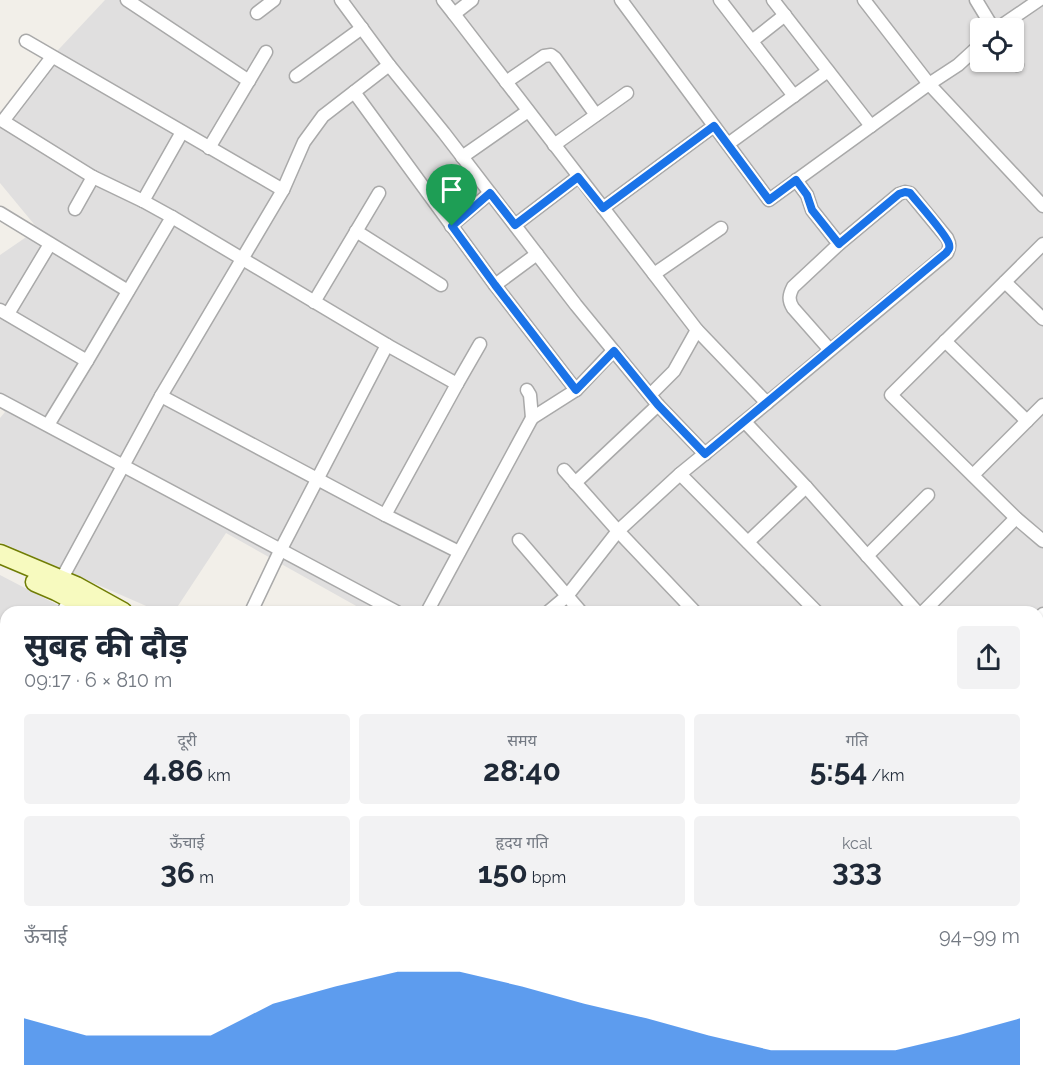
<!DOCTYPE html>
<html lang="hi">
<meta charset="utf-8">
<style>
:root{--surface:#fff;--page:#f2f2f3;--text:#1f2937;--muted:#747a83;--accent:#1a73e8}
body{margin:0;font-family:Raleway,"Noto Sans Devanagari",sans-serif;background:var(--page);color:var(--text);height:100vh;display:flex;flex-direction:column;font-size:22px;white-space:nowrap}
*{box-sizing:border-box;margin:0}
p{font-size:20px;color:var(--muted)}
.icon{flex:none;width:33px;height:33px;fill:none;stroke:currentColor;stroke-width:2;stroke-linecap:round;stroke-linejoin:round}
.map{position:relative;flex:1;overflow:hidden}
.details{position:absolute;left:0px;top:606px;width:1044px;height:486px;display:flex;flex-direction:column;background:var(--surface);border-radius:18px 18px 0 0;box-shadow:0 2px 4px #0004}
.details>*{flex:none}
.tools{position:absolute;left:970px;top:18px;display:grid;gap:12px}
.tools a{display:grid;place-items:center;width:54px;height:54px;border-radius:6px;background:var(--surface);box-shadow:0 2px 4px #0004;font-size:30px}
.pin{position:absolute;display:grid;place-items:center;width:51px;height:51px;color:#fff;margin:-62px -26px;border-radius:50% 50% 50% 0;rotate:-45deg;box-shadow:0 0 6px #0007}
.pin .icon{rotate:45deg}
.round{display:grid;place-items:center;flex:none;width:63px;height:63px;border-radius:6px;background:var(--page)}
.summary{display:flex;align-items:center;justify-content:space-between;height:102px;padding:0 24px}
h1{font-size:33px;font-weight:700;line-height:45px}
.metrics{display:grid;grid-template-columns:repeat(3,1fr);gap:9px;height:102px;padding:6px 24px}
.metrics div{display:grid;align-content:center;border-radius:6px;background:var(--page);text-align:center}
.metrics b{font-size:30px;font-weight:700}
.metrics small{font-size:16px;font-weight:400}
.metrics p{font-size:16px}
.chart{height:168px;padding:12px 24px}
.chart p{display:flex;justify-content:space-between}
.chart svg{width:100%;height:108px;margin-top:6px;fill:var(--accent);opacity:.7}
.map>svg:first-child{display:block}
.residential{fill:#e0dfdf;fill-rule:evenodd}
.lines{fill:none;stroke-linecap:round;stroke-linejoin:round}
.street-casing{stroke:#a9a9a9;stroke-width:15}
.secondary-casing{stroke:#707d05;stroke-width:21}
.street{stroke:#fff;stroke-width:12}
.secondary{stroke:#f7fabf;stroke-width:18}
.route-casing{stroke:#fff;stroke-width:12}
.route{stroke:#1a73e8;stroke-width:8}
</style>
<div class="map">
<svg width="1043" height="1092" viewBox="0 0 1043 1092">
<rect width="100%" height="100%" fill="#f2efe9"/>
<g class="residential">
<path d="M105,0H1043V1092H980L969,1086H1038V612H367L226,533L174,612H160L0,542V418L5,412L0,408V255L38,229L0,183V112ZM981,28H1014V62H981Z"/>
<path d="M0,575L71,612H6V1086H884L894,1092H0Z"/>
</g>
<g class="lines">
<defs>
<g id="street">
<path d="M127,0L249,81"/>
<path d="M341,0L389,65L444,133L576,305L658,405L705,454"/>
<path d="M443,0L454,14L472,0"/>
<path d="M621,0L769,200L929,84L958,65L981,44"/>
<path d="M720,0L794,96"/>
<path d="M773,0L871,126"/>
<path d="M864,0L929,84L1043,206"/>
<path d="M976,0L993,28"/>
<path d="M257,13L274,0"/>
<path d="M454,14L697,330L767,403L947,253C950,247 950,244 947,238L910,193L905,192L899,194L839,244L793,287C789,295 788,300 793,308L830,350"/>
<path d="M998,28L1039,0"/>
<path d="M26,41L283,190L304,142L323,116L389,65"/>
<path d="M752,41L785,15"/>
<path d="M52,57L3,121L93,177L143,201"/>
<path d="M1014,60L1017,65"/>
<path d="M296,76L362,28"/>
<path d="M506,82L544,56L551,55L555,58L596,115"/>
<path d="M354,92L495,285L576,390"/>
<path d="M728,144L828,71"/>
<path d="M554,145L627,93"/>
<path d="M209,148L266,52"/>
<path d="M462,157L528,111"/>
<path d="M796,180L807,195L812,210L839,244"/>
<path d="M603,208L714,126"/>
<path d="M75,209L93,177"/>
<path d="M0,213L128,291"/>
<path d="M172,217L387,345L280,551L251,612"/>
<path d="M515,225L578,177"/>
<path d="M451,226L490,193"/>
<path d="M356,231L441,285"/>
<path d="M1043,244L891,395L1016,518L1043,541"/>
<path d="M654,274L721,228"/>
<path d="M1005,282L1043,319"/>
<path d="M495,285L537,254"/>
<path d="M314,302L379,193"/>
<path d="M0,310L87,361"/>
<path d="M8,314L50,244"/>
<path d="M945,341L1027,421"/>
<path d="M457,384L480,344"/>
<path d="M527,390L530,395L532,418L576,390L613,351"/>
<path d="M650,395L674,371L697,330"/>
<path d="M161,396L385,515L457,384L387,345"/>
<path d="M0,400L397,612"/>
<path d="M767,403L680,474L817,612"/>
<path d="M745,422L806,487L917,612"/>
<path d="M48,425L87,361L172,217L143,201L182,132"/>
<path d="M564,470L618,531L695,612"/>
<path d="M973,475L1043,405"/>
<path d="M575,483L658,405"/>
<path d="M385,515L459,552"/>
<path d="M519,540L581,612"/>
<path d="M748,542L806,487"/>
<path d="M867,556L928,495"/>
<path d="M61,580L161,396L283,190"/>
<path d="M63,612L73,592"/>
<path d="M427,612L532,418"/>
<path d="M548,612L567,596L618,531L680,474"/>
<path d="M923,612L1016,518"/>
<path d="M1038,619L1043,614"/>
<path d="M0,690L6,694"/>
<path d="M1038,726L1043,721"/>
<path d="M0,730L6,720"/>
<path d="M1038,733L1043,738"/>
<path d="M1038,841L1043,846"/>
<path d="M0,880L6,883L0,893"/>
<path d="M1043,896L1038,902L1043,905"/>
<path d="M0,962L6,965"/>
<path d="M1038,974L1043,978"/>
<path d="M1038,1035L1043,1028"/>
<path d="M0,1036L6,1027"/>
<path d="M218,1086L228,1092"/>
<path d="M326,1086L335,1092"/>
<path d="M548,1086L557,1092"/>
<path d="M696,1086L705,1092"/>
<path d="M93,1092L96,1086"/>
<path d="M168,1092L171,1086"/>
<path d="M292,1092L296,1086"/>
<path d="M415,1092L419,1086"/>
<path d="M997,1092L1001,1086"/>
</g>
<g id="secondary">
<path d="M0,554L76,586L123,612"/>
<path d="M35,582L56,591L96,612"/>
<path d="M904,1086L914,1092"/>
</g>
</defs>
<use href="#street" class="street-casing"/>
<use href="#secondary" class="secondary-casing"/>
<use href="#street" class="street"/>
<use href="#secondary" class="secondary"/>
</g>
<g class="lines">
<defs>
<path id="route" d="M714,126L769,200L796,180L807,195L812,210L839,244L899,194L905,192L910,193C917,202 947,235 949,244C950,249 949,249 946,253L705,454L658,405L614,351L576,390L495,285L452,226L490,193L515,225L578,177L603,208Z"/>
</defs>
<use href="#route" class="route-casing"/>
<use href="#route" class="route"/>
</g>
</svg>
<div class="tools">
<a><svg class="icon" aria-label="locate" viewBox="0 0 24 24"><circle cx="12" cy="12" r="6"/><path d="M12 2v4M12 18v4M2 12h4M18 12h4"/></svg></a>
</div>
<div class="pin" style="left:452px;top:226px;background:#1e9e55"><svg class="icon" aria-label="arrive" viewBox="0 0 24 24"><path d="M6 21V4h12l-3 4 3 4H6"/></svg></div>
<section class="details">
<div class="summary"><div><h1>सुबह की दौड़</h1><p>09:17 · 6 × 810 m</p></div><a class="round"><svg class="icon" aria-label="share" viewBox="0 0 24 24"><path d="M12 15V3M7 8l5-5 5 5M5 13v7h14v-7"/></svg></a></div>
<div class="metrics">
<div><p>दूरी</p><b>4.86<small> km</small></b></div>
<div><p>समय</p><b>28:40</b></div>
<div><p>गति</p><b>5:54<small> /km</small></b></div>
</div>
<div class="metrics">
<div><p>ऊँचाई</p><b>36<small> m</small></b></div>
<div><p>हृदय गति</p><b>150<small> bpm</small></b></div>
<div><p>kcal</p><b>333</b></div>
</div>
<div class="chart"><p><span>ऊँचाई</span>94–99 m</p>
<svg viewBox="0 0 160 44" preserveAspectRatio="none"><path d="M0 44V25L10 32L20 32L30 32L40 19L50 12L60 6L70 6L80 12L90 19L100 25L110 32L120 38L130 38L140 38L150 32L160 25V44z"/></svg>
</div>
</section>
</div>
